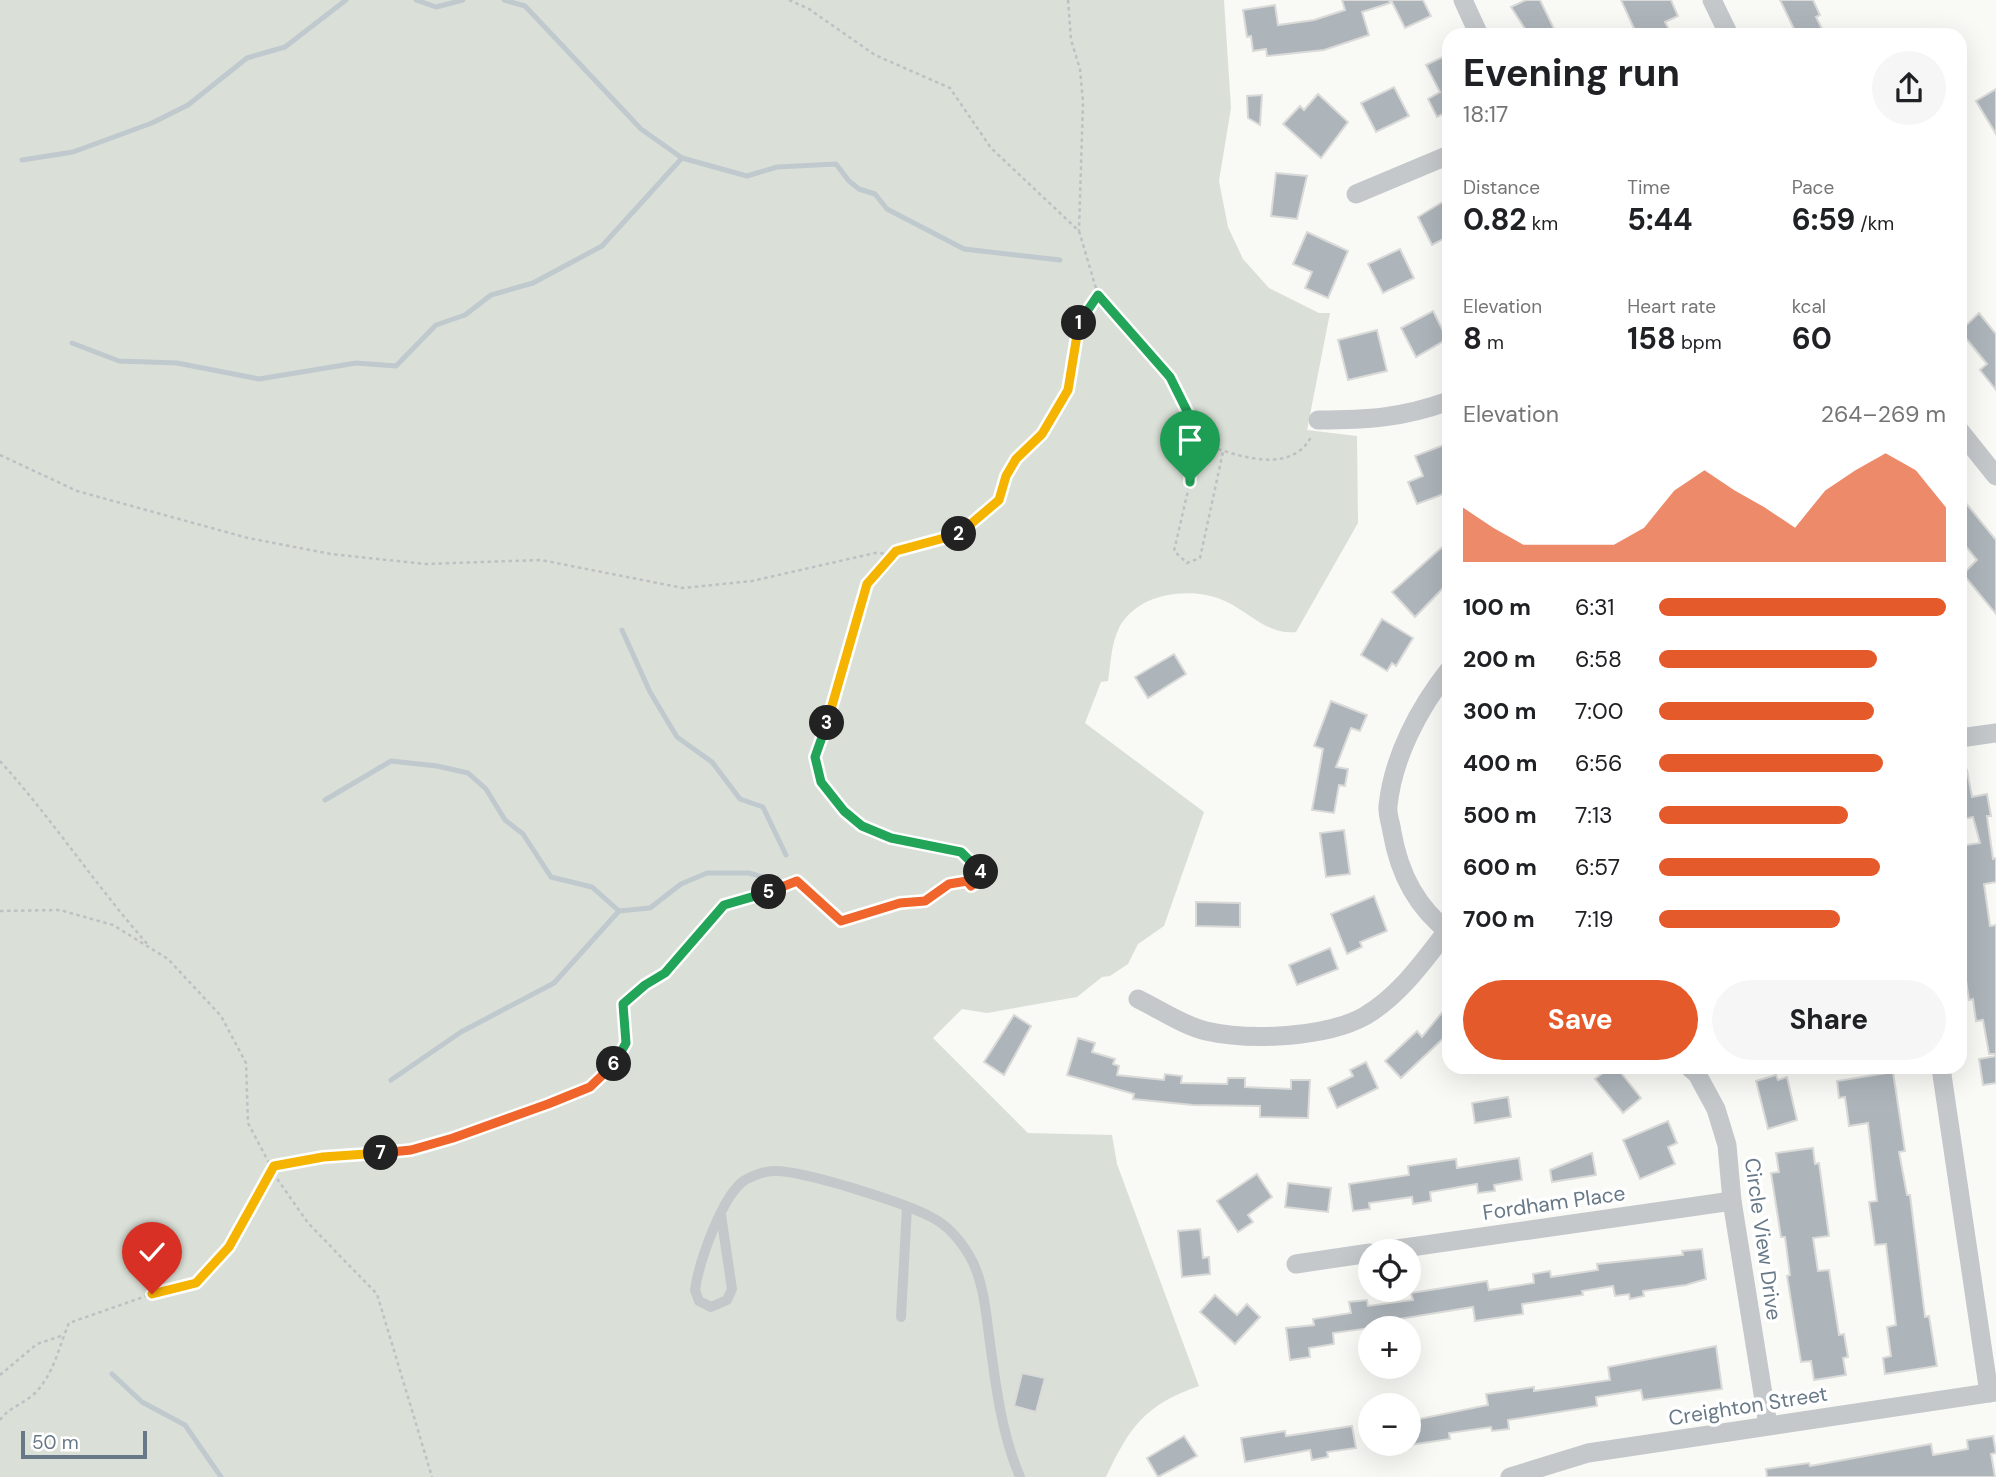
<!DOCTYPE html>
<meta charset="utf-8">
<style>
:root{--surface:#fff;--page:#f6f6f6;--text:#202124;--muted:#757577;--accent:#e55a2a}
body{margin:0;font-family:"DM Sans",sans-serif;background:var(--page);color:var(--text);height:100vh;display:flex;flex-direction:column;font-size:26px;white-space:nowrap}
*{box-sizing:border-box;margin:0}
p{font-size:23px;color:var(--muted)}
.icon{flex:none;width:38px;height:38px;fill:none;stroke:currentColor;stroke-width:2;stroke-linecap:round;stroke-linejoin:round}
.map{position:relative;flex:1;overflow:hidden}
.sheet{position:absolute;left:1442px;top:28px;width:525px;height:1046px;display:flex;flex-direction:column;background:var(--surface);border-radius:21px;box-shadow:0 7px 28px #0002}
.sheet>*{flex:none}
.buttons{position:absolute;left:1358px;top:1239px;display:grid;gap:14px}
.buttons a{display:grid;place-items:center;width:63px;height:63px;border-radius:50%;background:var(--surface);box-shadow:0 7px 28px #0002;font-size:35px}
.scale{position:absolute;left:21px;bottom:18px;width:126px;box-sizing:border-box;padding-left:7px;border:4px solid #677887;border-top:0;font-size:19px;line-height:24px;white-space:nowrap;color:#677887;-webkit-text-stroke:5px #fff;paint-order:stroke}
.pin{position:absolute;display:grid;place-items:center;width:60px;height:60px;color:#fff;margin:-72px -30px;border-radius:50% 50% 50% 0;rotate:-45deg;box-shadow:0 0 7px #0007}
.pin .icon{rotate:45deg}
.km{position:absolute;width:35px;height:35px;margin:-18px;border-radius:50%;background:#222;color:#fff;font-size:19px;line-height:35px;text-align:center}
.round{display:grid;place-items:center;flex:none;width:74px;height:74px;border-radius:37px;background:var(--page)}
.head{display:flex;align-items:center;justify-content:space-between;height:119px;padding:0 21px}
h1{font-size:38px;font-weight:700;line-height:52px}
.figures{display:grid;grid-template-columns:repeat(3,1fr);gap:10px;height:119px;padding:7px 21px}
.figures div{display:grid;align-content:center}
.figures b{font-size:30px;font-weight:700}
.figures small{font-size:19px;font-weight:400}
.figures p{font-size:19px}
.chart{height:196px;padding:14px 21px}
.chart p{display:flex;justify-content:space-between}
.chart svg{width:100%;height:126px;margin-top:7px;fill:var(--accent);opacity:.7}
.primary-button{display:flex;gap:14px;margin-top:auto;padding:14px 21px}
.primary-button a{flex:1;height:80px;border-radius:42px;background:var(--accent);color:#fff;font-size:28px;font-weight:700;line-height:80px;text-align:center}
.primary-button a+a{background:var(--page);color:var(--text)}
ul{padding:0 21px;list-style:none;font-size:23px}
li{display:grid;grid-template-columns:112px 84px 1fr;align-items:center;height:52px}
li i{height:18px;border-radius:9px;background:var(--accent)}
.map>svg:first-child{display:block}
.green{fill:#dae0d7}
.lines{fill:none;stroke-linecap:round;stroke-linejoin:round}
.stream{stroke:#bfc9ce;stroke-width:5}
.building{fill:#adb5bb;stroke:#dadad8;stroke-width:2}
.path{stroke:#bec0c3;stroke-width:2.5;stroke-dasharray:3.5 3.5;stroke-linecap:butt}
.service{stroke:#c4c8cb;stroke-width:10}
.minor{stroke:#c4c8cb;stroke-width:19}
.split-1-casing{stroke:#fff;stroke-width:14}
.split-2-casing{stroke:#fff;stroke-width:14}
.split-3-casing{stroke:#fff;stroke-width:14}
.split-4-casing{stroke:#fff;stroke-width:14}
.split-5-casing{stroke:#fff;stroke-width:14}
.split-6-casing{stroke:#fff;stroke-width:14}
.split-7-casing{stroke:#fff;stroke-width:14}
.split-8-casing{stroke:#fff;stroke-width:14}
.split-1{stroke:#22a559;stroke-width:9}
.split-2{stroke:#f5b400;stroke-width:9}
.split-3{stroke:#f5b400;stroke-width:9}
.split-4{stroke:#22a559;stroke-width:9}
.split-5{stroke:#f0652b;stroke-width:9}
.split-6{stroke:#22a559;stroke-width:9}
.split-7{stroke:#f0652b;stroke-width:9}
.split-8{stroke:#f5b400;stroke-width:9}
.labels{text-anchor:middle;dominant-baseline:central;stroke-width:7;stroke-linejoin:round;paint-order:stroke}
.street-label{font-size:21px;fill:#677887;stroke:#fff}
</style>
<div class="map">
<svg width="1996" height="1477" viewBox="0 0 1996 1477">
<rect width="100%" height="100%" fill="#f9f9f6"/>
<path class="green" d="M0,0H1224L1231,108L1219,181L1228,227L1243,259L1269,288L1319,313H1330L1307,430L1357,436L1358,523L1296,632C1267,635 1251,613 1225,601C1191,586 1138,592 1119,628C1111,644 1111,663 1108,681L1101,682L1085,723L1204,812L1164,926L1138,944L1128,964L1110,976L1102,977L1077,997L987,1013L962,1009L933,1038L1028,1133L1112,1135L1117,1164L1199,1386C1145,1405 1130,1426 1106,1477H0Z"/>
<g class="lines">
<g class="stream">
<path d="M416,0L436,7L463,0"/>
<path d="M504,0L525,6L641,129L682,158"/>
<path d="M22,160L73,152L152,123L188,105L247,58L285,47L346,0"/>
<path d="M72,343L119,361L177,363L259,379L356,363L396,366L436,325L465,315L491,295L533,283L602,246L682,158L747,176L777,167L836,164L849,181L859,189L875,194L887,209L964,249L1060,260"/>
<path d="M622,630L650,692L677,737L712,762L740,799L763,807L786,855"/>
<path d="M325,800L391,761L437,766L468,773L486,789L505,820L523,834L551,877L592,887L619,911"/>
<path d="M391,1080L461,1032L554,983L619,911L650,908L681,884L707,873H749L773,880"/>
<path d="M112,1374L142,1402L185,1425L221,1477"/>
</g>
</g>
<g class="building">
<path d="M1342,0H1389L1390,3L1362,12L1369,35L1324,50L1267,56L1266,49L1253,51L1251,36L1247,37L1243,10L1275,5L1278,25L1314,20L1345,10Z"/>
<path d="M1391,0H1423L1431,16L1405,28Z"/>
<path d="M1526,0H1540L1557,35H1529L1511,7Z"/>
<path d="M1621,0H1671L1678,16L1665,22L1672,35H1637Z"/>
<path d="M1780,0H1813L1820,15L1816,17L1825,35H1797Z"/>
<path d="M1449,54V111L1437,117L1428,99L1440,92L1426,65Z"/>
<path d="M1394,87L1409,116L1376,132L1361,103Z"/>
<path d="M1996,89V134L1976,101Z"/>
<path d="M1318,94L1348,122L1321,158L1283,124L1300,106L1304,110Z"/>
<path d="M1262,95L1260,125L1248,118L1247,96Z"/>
<path d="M1276,173L1307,176L1297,219L1271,216Z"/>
<path d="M1449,198V236L1432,245L1418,217Z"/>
<path d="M1307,232L1348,251L1328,298L1305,288L1312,272L1293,264Z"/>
<path d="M1400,249L1414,278L1383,293L1368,264Z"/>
<path d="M1433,311L1447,339L1416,357L1401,328Z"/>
<path d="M1979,313L1996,334V390L1980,370L1987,364L1960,331Z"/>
<path d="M1377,330L1387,371L1348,380L1338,340Z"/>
<path d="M1449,443V492L1417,504L1408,482L1423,476L1415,456Z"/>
<path d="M1960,496L1996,540V614L1963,574L1977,560L1960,539Z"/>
<path d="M1449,541V582L1415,617L1392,592Z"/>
<path d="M1382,619L1413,638L1396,666L1392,663L1387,671L1361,655Z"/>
<path d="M1174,654L1186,674L1148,698L1135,677Z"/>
<path d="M1331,701L1367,715L1360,731L1351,728L1336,767L1348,769L1345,786L1339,785L1334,813L1312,810L1323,749L1314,746Z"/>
<path d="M1967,770L1972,797L1987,794L1991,816H1987L1993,859L1996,858V882L1984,884L1990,926L1996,925V1054H1989L1983,1020L1976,1021L1973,999L1969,1000L1960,942V846L1980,843L1973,817L1960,820V771Z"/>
<path d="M1344,830L1350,874L1326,877L1320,833Z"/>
<path d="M1374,896L1387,931L1360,942L1362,947L1347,954L1331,914Z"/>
<path d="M1196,902L1240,903V927L1196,926Z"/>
<path d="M1330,948L1338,969L1297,985L1289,965Z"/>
<path d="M1449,1004V1033L1401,1078L1385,1061L1417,1031L1422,1037Z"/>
<path d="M1014,1015L1031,1026L1004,1075L984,1062Z"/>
<path d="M1078,1038L1095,1043L1092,1052L1115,1059L1113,1064L1119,1066L1117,1075L1164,1080L1165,1074L1182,1076L1181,1083L1227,1084L1228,1078H1245V1087L1291,1089V1080H1310L1308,1118L1260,1117V1106L1193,1105L1133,1099L1134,1094L1067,1075Z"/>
<path d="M1996,1056V1083L1983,1085L1979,1059Z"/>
<path d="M1366,1062L1378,1088L1337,1108L1328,1088L1353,1076L1350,1070Z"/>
<path d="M1609,1068H1617L1641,1098L1623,1113L1595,1079Z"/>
<path d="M1893,1072L1905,1151L1899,1152L1907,1195H1910L1925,1317L1929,1316L1937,1366L1885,1374L1883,1358L1891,1356L1887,1327L1896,1325L1886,1244L1875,1245L1869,1202L1877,1201L1868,1123L1849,1126L1845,1097L1839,1098L1837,1081Z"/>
<path d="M1776,1075L1778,1080L1787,1077L1797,1120L1768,1129L1756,1081Z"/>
<path d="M1508,1097L1511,1117L1475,1123L1472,1103Z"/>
<path d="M1668,1121L1677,1143L1668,1147L1675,1164L1640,1179L1623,1140Z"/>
<path d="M1813,1148L1815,1164L1819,1163L1829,1236L1813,1238L1818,1271L1829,1270L1839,1335L1844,1334L1848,1357L1843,1358L1846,1375L1814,1380L1811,1361L1801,1362L1787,1276L1790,1275L1785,1237H1781L1771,1173L1779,1172L1776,1153Z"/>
<path d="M1592,1153L1596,1175L1552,1182L1550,1170Z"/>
<path d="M1519,1158L1522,1180L1494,1185L1495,1191L1478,1193L1477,1184L1430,1192L1431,1201L1413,1204L1412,1197L1369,1203L1370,1209L1353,1211L1349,1184L1409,1175L1408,1166L1456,1159L1457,1168Z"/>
<path d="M1257,1174L1272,1197L1248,1215L1253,1222L1238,1232L1217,1201Z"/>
<path d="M1288,1183L1331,1188L1328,1212L1285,1207Z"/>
<path d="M1200,1229L1203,1258L1209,1257L1210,1274L1182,1277L1178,1231Z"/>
<path d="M1702,1249L1706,1279L1686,1285L1643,1291L1644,1296L1630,1299L1629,1294L1615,1296L1613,1286L1582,1291L1583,1295L1522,1304L1523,1314L1475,1321L1473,1307L1399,1319V1324L1333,1333L1334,1344L1309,1348L1310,1357L1290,1360L1286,1328L1314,1325L1313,1319L1351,1313L1349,1302L1367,1300L1368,1306L1413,1300L1411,1293L1487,1281L1489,1290L1534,1283L1533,1274L1550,1271L1551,1277L1598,1270L1597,1264L1683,1255L1682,1251Z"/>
<path d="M1215,1295L1237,1315L1247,1304L1260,1317L1235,1344L1200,1312Z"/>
<path d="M1716,1346L1722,1389L1643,1400L1641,1390L1596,1397L1597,1406L1508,1420L1509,1429L1492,1431L1491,1427L1449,1433L1450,1439L1409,1445V1421L1488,1405L1486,1394L1534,1387V1391L1610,1380L1608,1367Z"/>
<path d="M1022,1373L1045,1378L1036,1412L1014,1406Z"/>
<path d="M1352,1426L1356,1448L1327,1452L1328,1457L1312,1460L1310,1450L1245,1462L1241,1438L1285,1431L1286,1436Z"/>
<path d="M1184,1436L1197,1456L1158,1477L1147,1458Z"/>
<path d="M1993,1436L1996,1453L1991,1454L1995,1477H1767L1766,1469L1809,1463L1810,1466L1931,1444L1933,1455L1968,1449L1967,1440Z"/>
</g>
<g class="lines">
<g class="path">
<path d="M789,0L809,9L875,55L950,88L991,148L1079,231L1098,295L1170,377L1204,444C1235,455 1292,477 1312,435"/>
<path d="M1068,0L1071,40L1080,69L1083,102L1079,231"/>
<path d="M1191,423L1190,482L1174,551L1187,563L1200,558L1223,452"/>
<path d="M0,455L77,491L248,538L331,554L425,564L541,560L683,588L752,581L875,553L894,554"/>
<path d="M0,761C53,820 96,886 149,946"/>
<path d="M0,911L60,910L113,925L168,959L221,1016L246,1063L248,1123L278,1180L308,1223L377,1294L432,1477"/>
<path d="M0,1375L37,1344L64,1335"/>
<path d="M0,1420C9,1407 24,1404 35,1393C54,1374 59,1346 69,1323L152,1294L196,1283L229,1247L274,1166L323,1157L411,1150L453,1138L590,1087C630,1054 626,1052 623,1004L645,985L665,973L725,905L758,896L797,881L841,921L899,903L925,901L949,884L967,881L971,886L985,877L961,852L891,838L862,826L843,811L821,782L815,757L832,713L868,584L896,551L962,533L999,500L1006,476L1016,459L1042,434L1068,390L1077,326L1098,295"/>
</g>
<g class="service">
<path d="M721,1215L732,1289L727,1300L711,1307L699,1301L695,1290C699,1262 722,1195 745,1180C754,1175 765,1171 775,1171C805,1171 906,1203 933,1218C948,1226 960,1240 969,1255C984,1280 986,1314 990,1343C996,1388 1002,1435 1020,1477"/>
<path d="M901,1317L907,1207"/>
</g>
<g class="minor">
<path d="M1463,0L1479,35"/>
<path d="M1712,0L1729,35"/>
<path d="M1356,194L1449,155"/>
<path d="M1318,420C1367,420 1402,418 1449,401"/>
<path d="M1960,431L1996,476"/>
<path d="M1449,670C1419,708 1393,757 1388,806C1387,814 1391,824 1392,832C1399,873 1416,907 1449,932"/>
<path d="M1960,738L1996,733"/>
<path d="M1138,999C1159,1009 1184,1026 1206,1031C1250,1041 1325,1038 1365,1016C1399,996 1423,962 1447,931"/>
<path d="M1690,1068L1697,1074L1716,1109L1727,1145L1732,1201L1768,1425"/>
<path d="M1941,1068L1989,1393"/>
<path d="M1383,1251L1732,1201"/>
<path d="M1296,1264L1370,1253"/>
<path d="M1510,1477L1588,1453L1996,1392"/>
</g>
</g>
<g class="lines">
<defs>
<path id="split-1" d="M1079,323L1098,295L1170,377L1191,419L1190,482"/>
<path id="split-2" d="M959,534L999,500L1006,476L1016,459L1042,434L1068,390L1079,323"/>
<path id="split-3" d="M827,723L867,584L896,551L959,534"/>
<path id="split-4" d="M827,723L815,757L821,782L844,811L862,826L891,838L961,852L981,872"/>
<path id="split-5" d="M769,892L797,881L841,921L900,903L925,901L949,884L967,881L971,886L985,877L981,872"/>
<path id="split-6" d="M614,1064L626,1043L623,1004L645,985L665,973L724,905L769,892"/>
<path id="split-7" d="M381,1153L411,1150L453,1138L548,1104L590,1087L614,1064"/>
<path id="split-8" d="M152,1294L196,1283L229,1247L274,1166L323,1157L381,1153"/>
</defs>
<use href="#split-1" class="split-1-casing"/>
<use href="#split-2" class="split-2-casing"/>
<use href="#split-3" class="split-3-casing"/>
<use href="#split-4" class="split-4-casing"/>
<use href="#split-5" class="split-5-casing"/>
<use href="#split-6" class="split-6-casing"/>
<use href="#split-7" class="split-7-casing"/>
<use href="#split-8" class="split-8-casing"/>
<use href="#split-1" class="split-1"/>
<use href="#split-2" class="split-2"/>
<use href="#split-3" class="split-3"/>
<use href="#split-4" class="split-4"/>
<use href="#split-5" class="split-5"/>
<use href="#split-6" class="split-6"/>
<use href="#split-7" class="split-7"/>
<use href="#split-8" class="split-8"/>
</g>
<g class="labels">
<g class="street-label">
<text transform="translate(1554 1203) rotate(-8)">Fordham Place</text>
<text transform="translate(1763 1239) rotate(82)">Circle View Drive</text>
<text transform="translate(1748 1406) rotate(-9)">Creighton Street</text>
</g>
</g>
</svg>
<div class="buttons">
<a><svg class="icon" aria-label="locate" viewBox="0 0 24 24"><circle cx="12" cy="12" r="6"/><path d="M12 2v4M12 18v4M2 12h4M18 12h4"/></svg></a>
<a>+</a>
<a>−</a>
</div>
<div class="scale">50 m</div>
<div class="pin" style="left:1190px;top:482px;background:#1e9e55"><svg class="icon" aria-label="arrive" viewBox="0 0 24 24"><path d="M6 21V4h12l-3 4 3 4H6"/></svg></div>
<div class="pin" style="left:152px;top:1294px;background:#d93025"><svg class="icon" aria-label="check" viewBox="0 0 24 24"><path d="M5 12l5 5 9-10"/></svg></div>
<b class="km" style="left:1079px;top:323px">1</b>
<b class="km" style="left:959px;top:534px">2</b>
<b class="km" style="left:827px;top:723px">3</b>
<b class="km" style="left:981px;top:872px">4</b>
<b class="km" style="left:769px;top:892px">5</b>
<b class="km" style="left:614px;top:1064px">6</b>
<b class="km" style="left:381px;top:1153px">7</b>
<section class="sheet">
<div class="head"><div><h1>Evening run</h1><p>18:17</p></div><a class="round"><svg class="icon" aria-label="share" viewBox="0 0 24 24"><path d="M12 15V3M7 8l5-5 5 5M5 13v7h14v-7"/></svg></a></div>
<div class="figures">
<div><p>Distance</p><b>0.82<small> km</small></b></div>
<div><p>Time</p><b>5:44</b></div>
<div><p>Pace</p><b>6:59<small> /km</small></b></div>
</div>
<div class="figures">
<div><p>Elevation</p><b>8<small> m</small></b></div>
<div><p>Heart rate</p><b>158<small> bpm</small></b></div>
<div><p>kcal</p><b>60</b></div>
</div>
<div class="chart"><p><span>Elevation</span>264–269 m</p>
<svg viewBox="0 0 160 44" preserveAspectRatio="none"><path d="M0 44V25L10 32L20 38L30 38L40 38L50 38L60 32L70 19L80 12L90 19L100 25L110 32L120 19L130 12L140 6L150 12L160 25V44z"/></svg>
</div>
<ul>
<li><b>100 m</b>6:31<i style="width:100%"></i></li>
<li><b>200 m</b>6:58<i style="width:76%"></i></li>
<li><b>300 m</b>7:00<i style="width:75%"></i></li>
<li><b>400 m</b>6:56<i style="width:78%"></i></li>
<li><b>500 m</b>7:13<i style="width:66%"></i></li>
<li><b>600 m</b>6:57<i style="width:77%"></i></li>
<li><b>700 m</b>7:19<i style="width:63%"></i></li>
</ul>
<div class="primary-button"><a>Save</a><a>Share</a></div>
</section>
</div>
